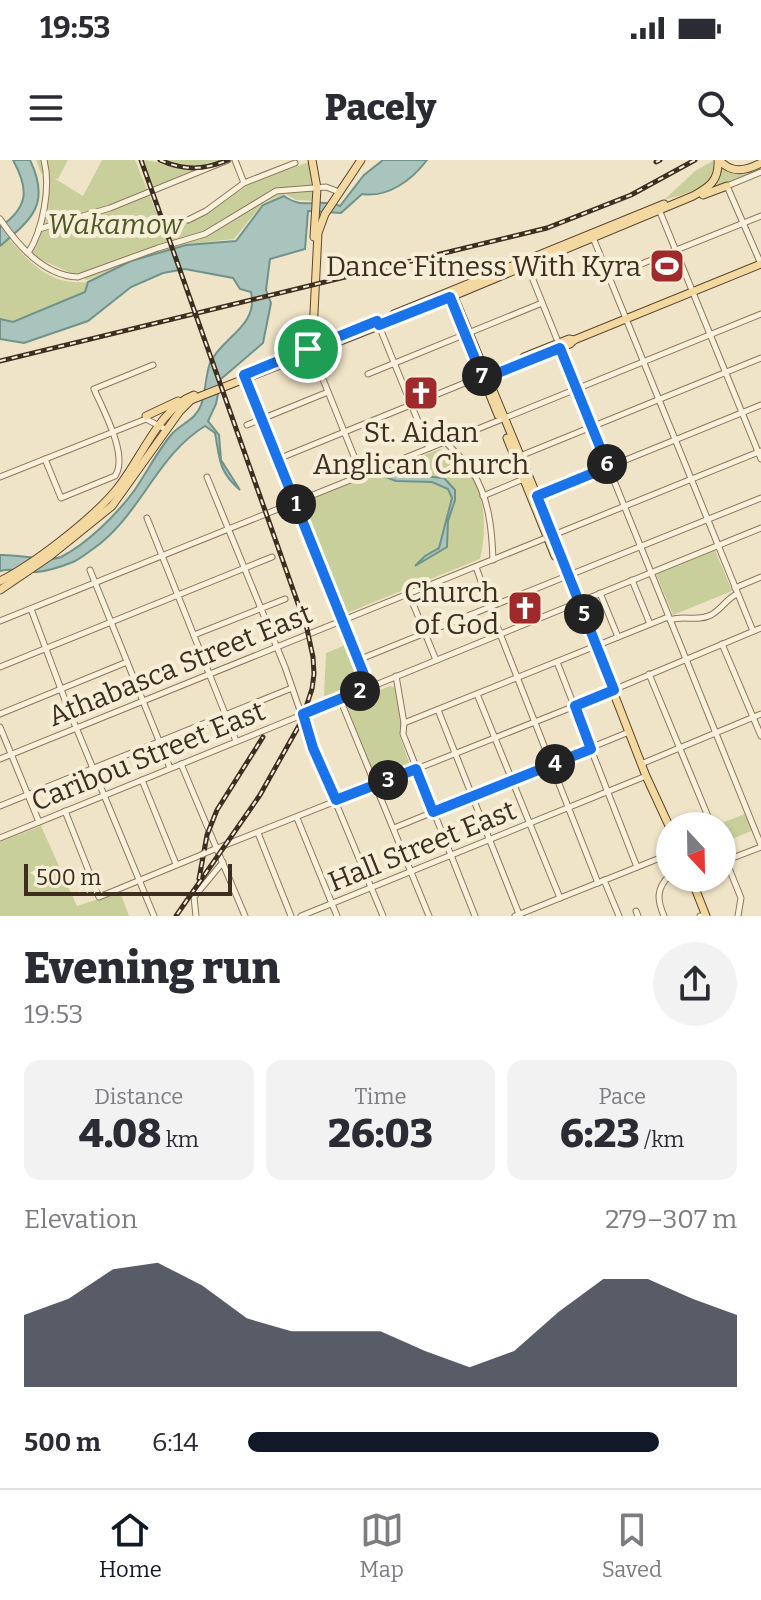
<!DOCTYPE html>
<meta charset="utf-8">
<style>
:root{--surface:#fff;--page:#f2f2f3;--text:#2b2b33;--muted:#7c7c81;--line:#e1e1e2;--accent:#111827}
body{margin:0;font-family:Bitter,serif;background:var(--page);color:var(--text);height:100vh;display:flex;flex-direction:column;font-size:30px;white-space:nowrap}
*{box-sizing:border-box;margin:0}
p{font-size:26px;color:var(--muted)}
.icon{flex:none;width:44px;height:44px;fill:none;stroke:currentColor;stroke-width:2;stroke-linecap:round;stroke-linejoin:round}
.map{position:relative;height:756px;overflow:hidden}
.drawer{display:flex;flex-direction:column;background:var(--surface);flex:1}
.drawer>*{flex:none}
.needle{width:52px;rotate:158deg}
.fabs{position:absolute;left:656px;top:652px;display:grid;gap:16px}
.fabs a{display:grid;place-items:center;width:80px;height:80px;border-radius:50%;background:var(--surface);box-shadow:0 2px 6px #0004;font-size:40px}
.scale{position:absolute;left:24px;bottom:20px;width:208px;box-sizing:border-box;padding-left:8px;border:4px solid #3d2e20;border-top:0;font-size:22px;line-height:28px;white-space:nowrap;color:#3d2e20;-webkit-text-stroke:6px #f7eed8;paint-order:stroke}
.pin{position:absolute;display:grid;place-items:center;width:68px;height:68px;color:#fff;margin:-34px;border:4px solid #fff;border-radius:50%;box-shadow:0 2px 8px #0007}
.km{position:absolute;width:40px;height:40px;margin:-20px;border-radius:50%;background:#222;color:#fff;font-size:22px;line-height:40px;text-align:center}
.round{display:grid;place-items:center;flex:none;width:84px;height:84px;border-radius:42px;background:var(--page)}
.summary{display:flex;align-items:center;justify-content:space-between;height:136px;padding:0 24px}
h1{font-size:44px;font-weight:800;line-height:60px}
.metrics{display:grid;grid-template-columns:repeat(3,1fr);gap:12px;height:136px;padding:8px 24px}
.metrics div{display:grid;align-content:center;border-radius:16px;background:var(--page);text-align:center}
.metrics b{font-size:40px;font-weight:800}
.metrics small{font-size:22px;font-weight:400}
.metrics p{font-size:22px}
.chart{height:224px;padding:16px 24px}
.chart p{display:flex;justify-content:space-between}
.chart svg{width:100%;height:144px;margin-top:8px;fill:var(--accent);opacity:.7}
ul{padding:0 24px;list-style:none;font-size:26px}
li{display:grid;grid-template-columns:128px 96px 1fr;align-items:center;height:60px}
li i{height:20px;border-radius:10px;background:var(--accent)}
.status{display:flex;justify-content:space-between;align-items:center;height:56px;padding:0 40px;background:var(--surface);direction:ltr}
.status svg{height:22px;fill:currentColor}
header{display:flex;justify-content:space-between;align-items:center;height:104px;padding:0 24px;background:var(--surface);font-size:36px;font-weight:800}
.menu{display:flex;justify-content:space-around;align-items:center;height:112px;border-top:2px solid var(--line);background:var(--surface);font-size:22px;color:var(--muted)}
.menu a{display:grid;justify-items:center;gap:4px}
.menu .on{color:var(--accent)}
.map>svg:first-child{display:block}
.green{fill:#c9cf9b}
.water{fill:#a9c4bc;stroke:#6f938a;stroke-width:2}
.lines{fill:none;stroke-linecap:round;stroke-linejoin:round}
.minor-casing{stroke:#8d765c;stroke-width:7}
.major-casing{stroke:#5b4430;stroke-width:9}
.minor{stroke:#faf1dc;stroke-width:5}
.major{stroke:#f3d9a0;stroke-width:7}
.rail-casing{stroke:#3d2e20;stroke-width:5}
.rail{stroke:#f7eed8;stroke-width:2;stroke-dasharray:6;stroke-linecap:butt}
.minor-bridge-casing{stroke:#8d765c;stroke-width:7;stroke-linecap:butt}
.minor-bridge{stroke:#faf1dc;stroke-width:5}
.route-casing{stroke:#fff;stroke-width:16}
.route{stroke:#1a73e8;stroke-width:10}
.labels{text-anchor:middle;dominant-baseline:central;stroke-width:8;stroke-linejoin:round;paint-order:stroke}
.park-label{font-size:28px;font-style:italic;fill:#4d5a26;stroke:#f7eed8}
.poi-label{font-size:28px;fill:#3d2e20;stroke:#f7eed8;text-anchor:end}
.street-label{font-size:28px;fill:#3d2e20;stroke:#f7eed8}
</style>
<div class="status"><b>19:53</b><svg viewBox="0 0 49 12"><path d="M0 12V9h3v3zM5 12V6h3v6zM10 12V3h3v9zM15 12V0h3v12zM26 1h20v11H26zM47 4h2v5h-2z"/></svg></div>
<header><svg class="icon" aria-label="menu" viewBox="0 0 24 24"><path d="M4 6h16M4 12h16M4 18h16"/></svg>Pacely<svg class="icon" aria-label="search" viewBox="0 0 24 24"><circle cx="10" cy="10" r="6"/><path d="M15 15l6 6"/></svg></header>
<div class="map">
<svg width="761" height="756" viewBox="0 0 761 756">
<rect width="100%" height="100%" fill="#f0e4c8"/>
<g class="green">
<path d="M36,0H68L58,19L54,18L83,36L102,0H135L163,68L200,57L253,22L309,2L313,41L296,40L285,34L263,43L234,79L187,84L131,101L87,120L30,95L48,15L41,13Z"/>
<path d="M141,0C159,0 175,9 194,10L151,29Z"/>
<path d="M164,0H218L196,7Z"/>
<path d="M713,1C717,28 685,34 664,40L695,11Z"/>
<path d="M761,6V10L712,28L721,7L737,14Z"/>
<path d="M9,79C33,106 50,125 88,122L86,132L13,162L0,159V86Z"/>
<path d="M440,289C483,304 490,361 480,399L347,453L344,452L301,342Z"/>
<path d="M715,390L732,431L673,455L656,414Z"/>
<path d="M348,484L361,517L354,530L327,541L324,534L326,493Z"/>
<path d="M390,526L396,528L402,572L399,574L411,608L376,622L346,544Z"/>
<path d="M747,653L754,670L724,682L722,666L717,665Z"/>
<path d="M41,666L77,746L120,732L129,756H0V682Z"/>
</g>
<g class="water">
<path d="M13,0H30C51,44 32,59 0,86V67C29,47 29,29 13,0Z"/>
<path d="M383,0H427C412,20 388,38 362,34L341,53L308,51L305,89L270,99L266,130L271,143L263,183L221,219L216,244L208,261L219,275L221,300L240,330C218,311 220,299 215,273L205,266C156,296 141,355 93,389C87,393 80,399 73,402C63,406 47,411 37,412C24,412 13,407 0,411V395C16,394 50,402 61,397C88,383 116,355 134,331C147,312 157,292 171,275C180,264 196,260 201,245C206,232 205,217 210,203C222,177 259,166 251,132L240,129L233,118L185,109L163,113L131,127L88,161L24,183L0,179V159L13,162L85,132L88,122L131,101L186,85L236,81L263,45L284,36C305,51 316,37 340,46L364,15Z"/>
<path d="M397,314L444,318L455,330V340L448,361L447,387L415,406L425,396L439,388L452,338L448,329L432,322L396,321L388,318Z"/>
</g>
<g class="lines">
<defs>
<g id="minor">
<path d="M235,0L244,23"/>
<path d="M658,47L761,299"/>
<path d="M0,59C18,86 44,116 78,117L158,88L205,74L276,31L326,27L339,32"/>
<path d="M188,60L206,51L244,23L295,3"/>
<path d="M39,69L110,48L228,0"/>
<path d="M592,75L753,471"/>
<path d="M28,93C43,70 51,27 44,0"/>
<path d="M761,104L727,26L761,12"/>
<path d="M527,105L761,685"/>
<path d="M609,117L761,56"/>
<path d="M377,161L429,288"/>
<path d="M312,192L362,316"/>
<path d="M368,214L542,143"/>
<path d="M244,215L369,527"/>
<path d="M247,265L328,232"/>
<path d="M458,277L761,154"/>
<path d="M446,282C454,292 465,300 472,311C489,338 492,369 493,400"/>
<path d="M520,296L761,198"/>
<path d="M45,299L61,338L115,316C129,296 103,250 94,229L153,205"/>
<path d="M278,299L482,216"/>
<path d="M0,317L146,259L167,270"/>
<path d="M207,317L285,507L313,588L383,756"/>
<path d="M483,336L526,318"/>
<path d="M537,336L761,245"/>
<path d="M147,358L236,581"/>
<path d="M476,407L497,466L598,723"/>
<path d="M90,410L170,608"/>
<path d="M632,420L650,464"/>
<path d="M735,428L761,417"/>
<path d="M600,433L618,477"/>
<path d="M409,434L436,500"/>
<path d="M31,449L68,548L154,756"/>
<path d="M670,460C684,455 697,462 711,455C722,449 726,439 737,434"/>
<path d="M0,461L457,277"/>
<path d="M194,475L285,439"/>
<path d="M722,484L761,576"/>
<path d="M358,500L761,338"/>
<path d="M557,502L637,707"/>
<path d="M0,507L272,397"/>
<path d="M649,514L712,666"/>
<path d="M396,516L404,563L403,574L475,756"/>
<path d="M477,534L560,738"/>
<path d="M340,539L429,756"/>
<path d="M438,550L519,754"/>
<path d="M0,554L127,502"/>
<path d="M404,563L668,457"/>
<path d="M0,567L39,662"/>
<path d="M0,599L761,291"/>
<path d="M181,604L245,756"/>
<path d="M641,604L761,554"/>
<path d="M142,620L176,704"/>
<path d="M0,646L292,528"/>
<path d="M65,651L99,737L201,695"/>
<path d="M297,658L337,756"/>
<path d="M394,668L629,572"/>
<path d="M258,673L291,756"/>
<path d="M0,678L761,368"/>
<path d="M722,691L741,738L738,756"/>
<path d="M205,693L575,546L761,468"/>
<path d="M722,702L761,687"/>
<path d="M604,720L619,756"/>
<path d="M636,751L638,756"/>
<path d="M196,756L194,737L223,702"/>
<path d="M301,756L646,616"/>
<path d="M515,756L670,694"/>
<path d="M664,756C657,740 656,728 670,715"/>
<path d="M700,756H701"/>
</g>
<g id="major">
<path d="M312,0L317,28L314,77"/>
<path d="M719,0C732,14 745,11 761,3"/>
<path d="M703,35L727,26"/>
<path d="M452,132L537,336L646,616L670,668"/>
<path d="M394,154L664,44"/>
<path d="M313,166L318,176L336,178"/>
<path d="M464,171L498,255"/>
<path d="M312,192L318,73L325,54L361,0"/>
<path d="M296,194L307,181"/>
<path d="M524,197L569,179L574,180"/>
<path d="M484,216L570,184L574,180L761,104"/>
<path d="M146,256L178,241"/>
<path d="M507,278L555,396"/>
<path d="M0,421C34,404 92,359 116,330C140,302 159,248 194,235"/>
<path d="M0,430L50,396L112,346L180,251L191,240L434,144L693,36C710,27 719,20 718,0"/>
<path d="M691,718L706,756"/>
</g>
</defs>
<use href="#minor" class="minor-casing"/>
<use href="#major" class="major-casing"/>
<use href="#minor" class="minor"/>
<use href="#major" class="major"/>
<defs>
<g id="rail">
<path d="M141,0L307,469L313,497L314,514L312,529L301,562L260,635L176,756"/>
<path d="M160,0C184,11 204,10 228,0"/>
<path d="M656,2L660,0"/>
<path d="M0,201L547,68L631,35L695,0"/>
<path d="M199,719L207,675L217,650L263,577"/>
</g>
</defs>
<use href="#rail" class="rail-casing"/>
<use href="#rail" class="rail"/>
<defs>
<path id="minor-bridge" d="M201,695L205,693"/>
</defs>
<use href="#minor-bridge" class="minor-bridge-casing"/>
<use href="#minor-bridge" class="minor-bridge"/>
</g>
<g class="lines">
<defs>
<path id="route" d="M450,137L482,216L488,217L560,188L608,307L537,336L614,530L575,546L591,589L433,652L416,609L336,640L313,588L303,554L369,527L244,215L377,161L379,165Z"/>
</defs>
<use href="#route" class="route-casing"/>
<use href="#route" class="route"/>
</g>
<defs>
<symbol id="stadium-square" viewBox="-11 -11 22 22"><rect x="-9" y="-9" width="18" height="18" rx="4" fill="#9e2a2b" stroke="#f7eed8"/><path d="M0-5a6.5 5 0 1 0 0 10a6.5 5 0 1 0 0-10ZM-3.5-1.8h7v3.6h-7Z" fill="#fff"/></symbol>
<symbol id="church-square" viewBox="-11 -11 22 22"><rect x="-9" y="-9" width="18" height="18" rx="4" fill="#9e2a2b" stroke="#f7eed8"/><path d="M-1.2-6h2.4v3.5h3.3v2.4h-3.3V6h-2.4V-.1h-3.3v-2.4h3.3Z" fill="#fff"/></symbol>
</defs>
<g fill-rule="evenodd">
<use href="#stadium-square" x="647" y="86" width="40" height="40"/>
<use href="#church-square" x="401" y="213" width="40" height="40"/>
<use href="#church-square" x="505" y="428" width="40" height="40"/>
</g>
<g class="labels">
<g class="park-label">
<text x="115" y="64">Wakamow</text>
</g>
<g class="poi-label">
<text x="641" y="106">Dance Fitness With Kyra</text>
<text x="421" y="272" text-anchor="middle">St. Aidan<tspan x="421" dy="32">Anglican Church</tspan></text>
<text x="499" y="432">Church<tspan x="499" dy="32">of God</tspan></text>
</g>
<g class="street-label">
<text transform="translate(180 505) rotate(-22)">Athabasca Street East</text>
<text transform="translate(148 596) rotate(-22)">Caribou Street East</text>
<text transform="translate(422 686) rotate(-22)">Hall Street East</text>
</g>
</g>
</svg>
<div class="fabs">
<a><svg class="needle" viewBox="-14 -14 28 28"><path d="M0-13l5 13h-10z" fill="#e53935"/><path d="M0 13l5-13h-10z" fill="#7c7c81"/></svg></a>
</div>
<div class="scale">500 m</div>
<div class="pin" style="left:308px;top:189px;background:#1e9e55"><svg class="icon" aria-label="arrive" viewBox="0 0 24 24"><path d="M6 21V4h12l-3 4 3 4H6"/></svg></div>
<b class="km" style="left:296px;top:344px">1</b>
<b class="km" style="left:360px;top:531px">2</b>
<b class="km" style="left:388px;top:620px">3</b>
<b class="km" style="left:555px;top:604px">4</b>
<b class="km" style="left:584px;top:454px">5</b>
<b class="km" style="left:607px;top:304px">6</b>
<b class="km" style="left:482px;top:216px">7</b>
</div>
<section class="drawer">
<div class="summary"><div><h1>Evening run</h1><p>19:53</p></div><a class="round"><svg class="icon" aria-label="share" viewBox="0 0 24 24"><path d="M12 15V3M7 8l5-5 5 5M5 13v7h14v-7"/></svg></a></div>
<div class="metrics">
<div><p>Distance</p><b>4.08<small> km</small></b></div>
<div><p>Time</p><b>26:03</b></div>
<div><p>Pace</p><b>6:23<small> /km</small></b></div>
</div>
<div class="chart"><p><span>Elevation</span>279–307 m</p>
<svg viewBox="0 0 160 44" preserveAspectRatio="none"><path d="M0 44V22L10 17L20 8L30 6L40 13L50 23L60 27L70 27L80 27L90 33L100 38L110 33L120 21L130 11L140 11L150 17L160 22V44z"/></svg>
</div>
<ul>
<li><b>500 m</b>6:14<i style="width:84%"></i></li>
</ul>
</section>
<nav class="menu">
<a class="on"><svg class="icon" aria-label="home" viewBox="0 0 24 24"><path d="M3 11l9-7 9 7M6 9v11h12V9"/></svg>Home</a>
<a><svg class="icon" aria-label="map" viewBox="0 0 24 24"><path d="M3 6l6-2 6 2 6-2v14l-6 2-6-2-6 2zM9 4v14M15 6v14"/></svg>Map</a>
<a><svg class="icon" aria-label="saved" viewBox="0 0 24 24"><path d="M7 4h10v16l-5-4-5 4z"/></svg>Saved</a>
</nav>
